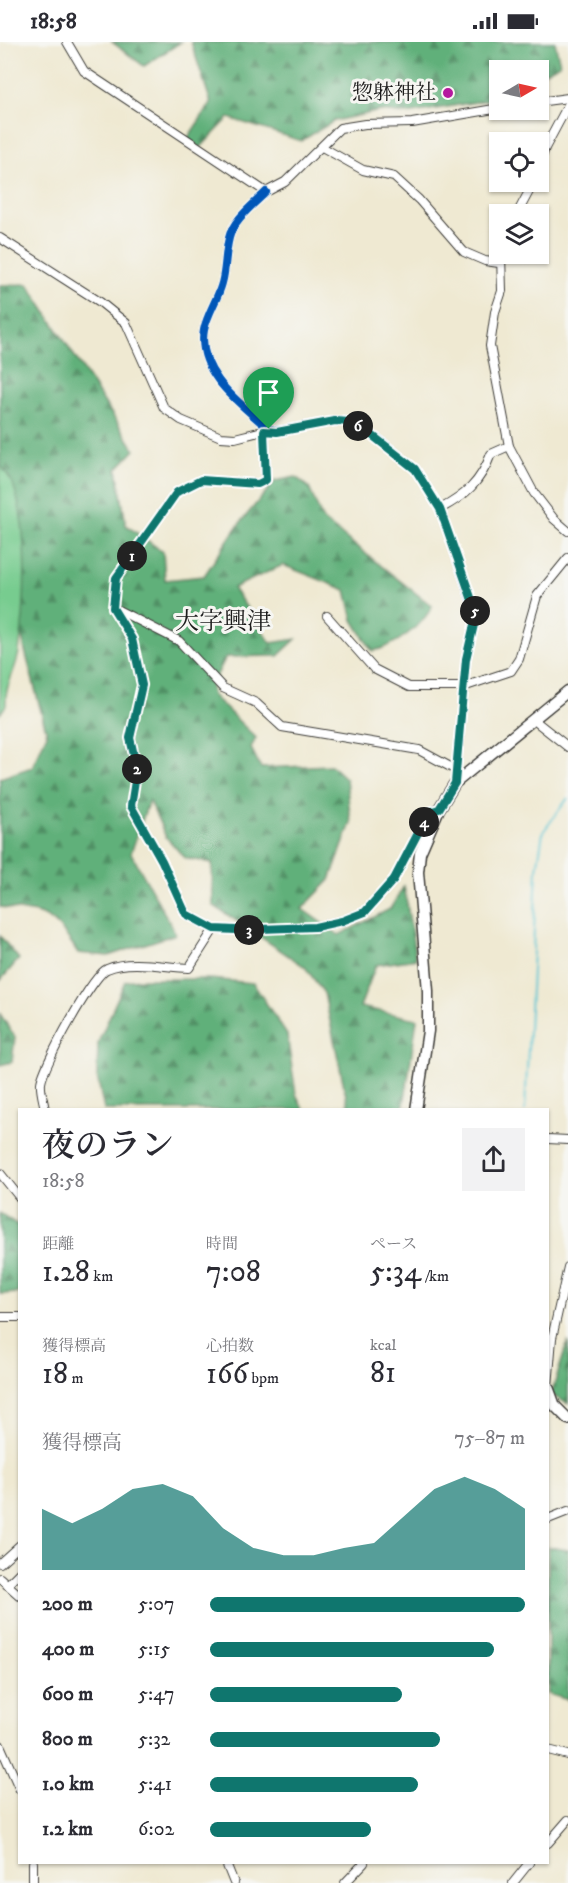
<!DOCTYPE html>
<html lang="ja">
<meta charset="utf-8">
<style>
:root{--surface:#fff;--page:#f2f2f3;--text:#2b2b33;--muted:#7c7c81;--accent:#0f766e}
body{margin:0;font-family:"IM FELL DW Pica","Noto Serif JP",serif;background:var(--page);color:var(--text);height:100vh;display:flex;flex-direction:column;font-size:22px;white-space:nowrap}
*{box-sizing:border-box;margin:0}
p{font-size:20px;color:var(--muted)}
.icon{flex:none;width:33px;height:33px;fill:none;stroke:currentColor;stroke-width:2;stroke-linecap:round;stroke-linejoin:round}
.map{position:relative;flex:1;overflow:hidden}
.panel{position:absolute;left:18px;top:1066px;width:531px;height:756px;display:flex;flex-direction:column;background:var(--surface);border-radius:0px;box-shadow:0 2px 4px #0004}
.panel>*{flex:none}
.needle{width:39px;rotate:81deg}
.tools{position:absolute;left:489px;top:18px;display:grid;gap:12px}
.tools a{display:grid;place-items:center;width:60px;height:60px;border-radius:0px;background:var(--surface);box-shadow:0 2px 4px #0004;font-size:30px}
.pin{position:absolute;display:grid;place-items:center;width:51px;height:51px;color:#fff;margin:-62px -26px;border-radius:50% 50% 50% 0;rotate:-45deg;box-shadow:0 0 6px #0007}
.pin .icon{rotate:45deg}
.km{position:absolute;width:30px;height:30px;margin:-15px;border-radius:50%;background:#222;color:#fff;font-size:16px;line-height:30px;text-align:center}
.round{display:grid;place-items:center;flex:none;width:63px;height:63px;border-radius:0px;background:var(--page)}
.headline{display:flex;align-items:center;justify-content:space-between;height:102px;padding:0 24px}
h1{font-size:33px;font-weight:600;line-height:45px}
.metrics{display:grid;grid-template-columns:repeat(3,1fr);gap:9px;height:102px;padding:6px 24px}
.metrics div{display:grid;align-content:center}
.metrics b{font-size:30px;font-weight:600}
.metrics small{font-size:16px;font-weight:400}
.metrics p{font-size:16px}
.chart{height:168px;padding:12px 24px}
.chart p{display:flex;justify-content:space-between}
.chart svg{width:100%;height:108px;margin-top:6px;fill:var(--accent);opacity:.7}
ul{padding:0 24px;list-style:none;font-size:20px}
li{display:grid;grid-template-columns:96px 72px 1fr;align-items:center;height:45px}
li i{height:15px;border-radius:8px;background:var(--accent)}
.status{display:flex;justify-content:space-between;align-items:center;height:42px;padding:0 30px;background:var(--surface);direction:ltr}
.status svg{height:16px;fill:currentColor}
.map>svg:first-child{display:block}
.forest{fill:url(#forest-firs);stroke:#3e664b;stroke-width:1.5}
.pitch{fill:#77cc8f;stroke:#4a7456;stroke-width:1.5}
.lines{fill:none;stroke-linecap:round;stroke-linejoin:round}
.stream{stroke:#59c4d3;stroke-width:2}
.minor-casing{stroke:#3c3b37;stroke-width:10}
.tertiary-casing{stroke:#3c3b37;stroke-width:13}
.minor{stroke:#fff;stroke-width:8}
.tertiary{stroke:#fff;stroke-width:10}
.cycleway-casing{stroke:#f6f6f2;stroke-width:11}
.cycleway{stroke:#0057b8;stroke-width:8}
.route-casing{stroke:#fff;stroke-width:12}
.route{stroke:#0f766e;stroke-width:8}
.poi-dot{fill:#b5179e;stroke:#f6f6f2;stroke-width:2}
.labels{text-anchor:middle;dominant-baseline:central;stroke-width:6;stroke-linejoin:round;paint-order:stroke}
.poi-label{font-size:21px;fill:#1c1c1c;stroke:#f6f6f2;text-anchor:end}
.quarter-label{font-size:24px;fill:#1c1c1c;stroke:#f6f6f2}
</style>
<div class="status"><b>18:58</b><svg viewBox="0 0 49 12"><path d="M0 12V9h3v3zM5 12V6h3v6zM10 12V3h3v9zM15 12V0h3v12zM26 1h20v11H26zM47 4h2v5h-2z"/></svg></div>
<div class="map">
<svg width="568" height="1841" viewBox="0 0 568 1841">
<defs>
<pattern id="forest-firs" width="22" height="20" patternUnits="userSpaceOnUse" patternTransform="scale(1.5)"><rect width="22" height="20" fill="#61b07a"/><path d="M5 1l3.5 6h-7zM16 11l3.5 6h-7z" fill="#4f8e63"/></pattern>
</defs>
<rect width="100%" height="100%" fill="#f6f6f2"/>
<filter id="ink" filterUnits="userSpaceOnUse"><feTurbulence type="fractalNoise" baseFrequency=".0167" numOctaves="2"/><feDisplacementMap in="SourceGraphic" scale="12" xChannelSelector="R" yChannelSelector="G"/><feConvolveMatrix kernelMatrix="1 2 1 2 8 2 1 2 1" color-interpolation-filters="sRGB"/></filter>
<filter id="wash" filterUnits="userSpaceOnUse"><feTurbulence type="fractalNoise" baseFrequency=".008" numOctaves="4" result="noise"/><feDisplacementMap in="SourceGraphic" scale="24" xChannelSelector="R" yChannelSelector="G"/><feGaussianBlur stdDeviation="1.35" result="paint"/><feColorMatrix in="noise" values="0 0 0 0 0 0 0 0 0 0 0 0 0 0 0 0 0 1.4 0 .05"/><feComposite in="paint" operator="in"/></filter>
<g filter="url(#wash)">
<rect width="100%" height="100%" fill="#efe9d2"/>
<g class="forest">
<path d="M112,0H181L144,24Z"/>
<path d="M191,0H555L560,22L539,33L538,28H500L499,56L407,72L380,69L334,79L301,99L229,76L200,106L187,97L211,61Z"/>
<path d="M28,242L135,408L117,427L126,483L163,510L165,538L204,534L236,486L275,439L296,435L309,446L323,478L432,564C424,583 393,606 372,609L353,578L346,548L283,523L233,546L271,601L296,597L278,614L226,615L211,645L212,653L256,696L251,706L261,726L331,723L346,737L351,781L330,838L302,867L339,893L390,867L404,844L416,917L376,923L360,965L417,977L404,1063L400,1068H349L324,951L305,925L213,863L212,821L185,816L166,795L149,758L131,811L176,892L108,914L78,911C52,870 46,872 0,865V736L32,725L47,692L24,605L0,467V243Z"/>
<path d="M0,894L19,917L0,939Z"/>
<path d="M139,937H210L253,941L287,993L296,1052L304,1068H104L97,1034L98,1001L125,939Z"/>
<path d="M0,972L15,995L12,1020L0,1023Z"/>
<path d="M0,1171L19,1184V1251L0,1252Z"/>
<path d="M568,1299V1362L551,1353Z"/>
<path d="M548,1505L568,1508V1658L548,1652Z"/>
</g>
<path class="pitch" d="M0,423C4,428 10,435 13,442C29,485 26,564 19,610C16,628 4,645 6,663L0,672Z"/>
<g class="lines">
<path class="stream" d="M525,1068L537,828L543,790L568,756"/>
</g>
</g>
<g filter="url(#ink)">
<g class="lines">
<defs>
<g id="minor">
<path d="M67,0L84,29L266,150L285,140L340,86L365,82L412,81L500,66"/>
<path d="M538,60L568,56"/>
<path d="M322,105L363,128L394,135L419,158L464,210L485,219L499,221"/>
<path d="M538,126L545,106L568,63"/>
<path d="M266,150C253,163 233,178 229,196C225,211 226,227 222,241C218,257 207,272 204,288C196,331 242,363 269,387L277,389L335,379L350,380L380,398L415,427L440,467L476,574L466,617L455,741"/>
<path d="M517,172L534,140"/>
<path d="M0,196L100,260L126,281L164,366L181,378L221,395L235,396L267,388"/>
<path d="M501,212L502,249L495,270L490,304L509,404L534,451L554,477L568,489"/>
<path d="M264,389L266,438L258,442L201,438L177,450L116,535L113,566L132,597L142,643L130,696L137,726L131,764L162,819L186,872L214,887L236,888L315,885L342,879L365,870L394,837L429,770L439,767"/>
<path d="M440,467C465,454 481,440 491,412L509,404"/>
<path d="M114,566L179,599L223,646L256,661L282,685L419,708L456,728"/>
<path d="M327,574L374,627L409,645H463L511,629L519,617L537,554L568,516"/>
<path d="M534,678L568,705"/>
<path d="M45,1068C44,1060 40,1049 41,1041C43,1024 93,932 107,927C130,917 164,925 189,926L214,887"/>
<path d="M548,1097L568,1098"/>
<path d="M0,1131L20,1156"/>
<path d="M0,1275H20"/>
<path d="M548,1345L552,1296L568,1225"/>
<path d="M548,1477L568,1469"/>
<path d="M0,1521L20,1503"/>
<path d="M0,1536L20,1554"/>
<path d="M7,1543L20,1530"/>
<path d="M0,1703L20,1748"/>
<path d="M548,1708L568,1713"/>
<path d="M548,1801L568,1778"/>
<path d="M226,1821L234,1841"/>
<path d="M33,1841V1821"/>
<path d="M345,1841L364,1821"/>
<path d="M513,1841L529,1821"/>
</g>
<g id="tertiary">
<path d="M416,1068L428,989V949L418,830L420,811L439,767L455,741L568,649"/>
<path d="M548,1345L555,1364L568,1377"/>
</g>
</defs>
<use href="#minor" class="minor-casing"/>
<use href="#tertiary" class="tertiary-casing"/>
<use href="#minor" class="minor"/>
<use href="#tertiary" class="tertiary"/>
<defs>
<g id="cycleway">
<path d="M266,150C253,163 233,178 229,196C225,211 226,227 222,241C218,257 207,272 204,288C196,331 242,363 269,387L277,389L335,379L350,380L380,398L415,427L440,467L476,574L466,617L455,741"/>
<path d="M264,389L266,438L258,442L201,438L177,450L116,535L113,566L132,597L142,643L130,696L137,726L131,764L162,819L186,872L214,887L236,888L315,885L342,879L365,870L394,837L429,770L439,767"/>
</g>
</defs>
<use href="#cycleway" class="cycleway-casing"/>
<use href="#cycleway" class="cycleway"/>
</g>
</g>
<g class="lines" filter="url(#ink)">
<defs>
<path id="route" d="M335,379L350,380L368,390L415,427L440,467L474,564L476,574L466,617L455,741L439,767L429,770L394,837L365,870L342,879L315,885L236,888L214,887L186,872L162,819L131,764L137,726L130,696L142,643L132,597L113,566L116,536L177,450L201,438L258,442L266,438L264,389L277,390Z"/>
</defs>
<use href="#route" class="route-casing"/>
<use href="#route" class="route"/>
</g>
<circle class="poi-dot" cx="448" cy="51" r="6"/>
<g class="labels">
<g class="poi-label">
<text x="436" y="51">惣躰神社</text>
</g>
<g class="quarter-label">
<text x="223" y="580">大字興津</text>
</g>
</g>
</svg>
<div class="tools">
<a><svg class="needle" viewBox="-14 -14 28 28"><path d="M0-13l5 13h-10z" fill="#e53935"/><path d="M0 13l5-13h-10z" fill="#7c7c81"/></svg></a>
<a><svg class="icon" aria-label="locate" viewBox="0 0 24 24"><circle cx="12" cy="12" r="6"/><path d="M12 2v4M12 18v4M2 12h4M18 12h4"/></svg></a>
<a><svg class="icon" aria-label="layers" viewBox="0 0 24 24"><path d="M12 4l9 5-9 5-9-5zM3 14l9 5 9-5"/></svg></a>
</div>
<div class="pin" style="left:269px;top:387px;background:#1e9e55"><svg class="icon" aria-label="arrive" viewBox="0 0 24 24"><path d="M6 21V4h12l-3 4 3 4H6"/></svg></div>
<b class="km" style="left:132px;top:514px">1</b>
<b class="km" style="left:137px;top:727px">2</b>
<b class="km" style="left:249px;top:888px">3</b>
<b class="km" style="left:424px;top:780px">4</b>
<b class="km" style="left:475px;top:569px">5</b>
<b class="km" style="left:358px;top:384px">6</b>
<section class="panel">
<div class="headline"><div><h1>夜のラン</h1><p>18:58</p></div><a class="round"><svg class="icon" aria-label="share" viewBox="0 0 24 24"><path d="M12 15V3M7 8l5-5 5 5M5 13v7h14v-7"/></svg></a></div>
<div class="metrics">
<div><p>距離</p><b>1.28<small> km</small></b></div>
<div><p>時間</p><b>7:08</b></div>
<div><p>ペース</p><b>5:34<small> /km</small></b></div>
</div>
<div class="metrics">
<div><p>獲得標高</p><b>18<small> m</small></b></div>
<div><p>心拍数</p><b>166<small> bpm</small></b></div>
<div><p>kcal</p><b>81</b></div>
</div>
<div class="chart"><p><span>獲得標高</span>75–87 m</p>
<svg viewBox="0 0 160 44" preserveAspectRatio="none"><path d="M0 44V19L10 25L20 19L30 11L40 9L50 14L60 27L70 35L80 38L90 38L100 35L110 33L120 22L130 11L140 6L150 11L160 19V44z"/></svg>
</div>
<ul>
<li><b>200 m</b>5:07<i style="width:100%"></i></li>
<li><b>400 m</b>5:15<i style="width:90%"></i></li>
<li><b>600 m</b>5:47<i style="width:61%"></i></li>
<li><b>800 m</b>5:32<i style="width:73%"></i></li>
<li><b>1.0 km</b>5:41<i style="width:66%"></i></li>
<li><b>1.2 km</b>6:02<i style="width:51%"></i></li>
</ul>
</section>
</div>
